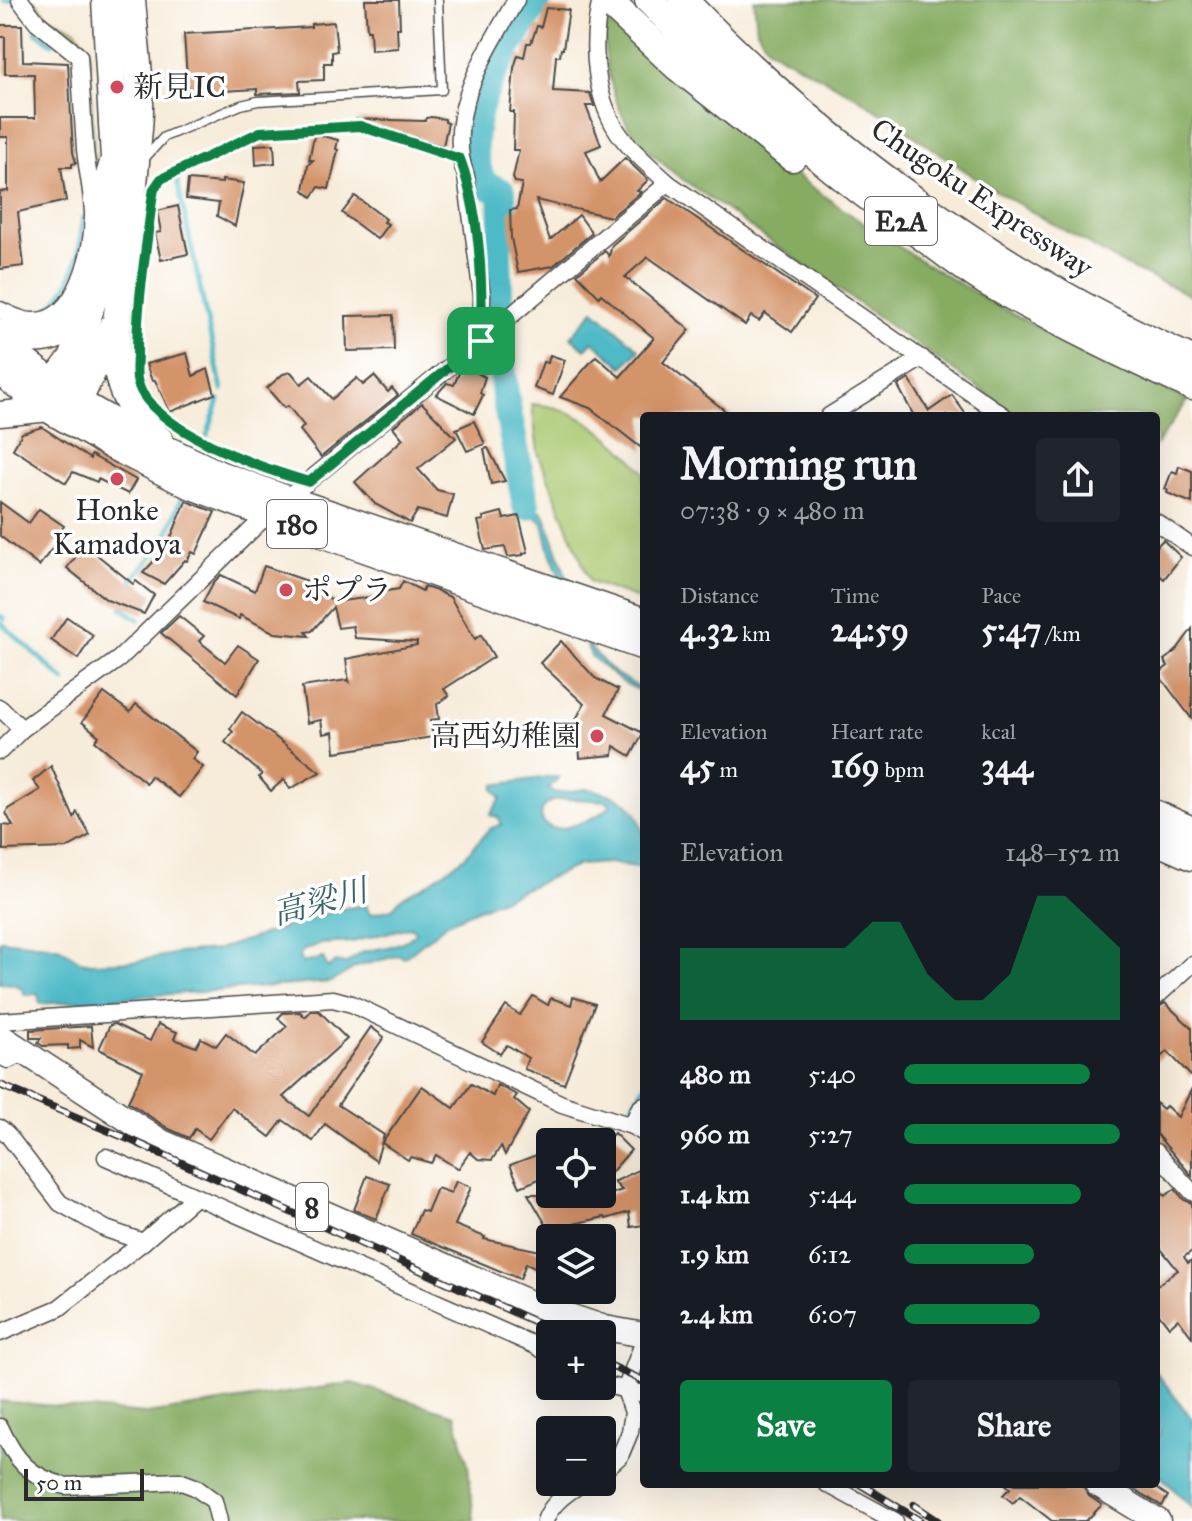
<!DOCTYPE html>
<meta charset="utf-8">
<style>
:root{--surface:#171b24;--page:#20242c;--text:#f1f3f6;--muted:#9ea1a6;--accent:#0b8043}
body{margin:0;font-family:"IM FELL Great Primer","Noto Serif JP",serif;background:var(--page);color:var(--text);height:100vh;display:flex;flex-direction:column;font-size:30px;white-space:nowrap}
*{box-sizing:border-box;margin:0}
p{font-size:26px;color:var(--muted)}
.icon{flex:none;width:44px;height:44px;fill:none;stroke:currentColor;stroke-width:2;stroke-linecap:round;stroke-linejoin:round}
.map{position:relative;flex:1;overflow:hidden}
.side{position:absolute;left:640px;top:412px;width:520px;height:1076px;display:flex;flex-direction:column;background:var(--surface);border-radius:8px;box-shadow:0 8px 32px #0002}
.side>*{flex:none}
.tools{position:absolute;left:536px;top:1128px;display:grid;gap:16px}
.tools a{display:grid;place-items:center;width:80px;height:80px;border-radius:8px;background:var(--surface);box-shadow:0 8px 32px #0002;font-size:40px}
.scale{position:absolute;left:24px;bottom:20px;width:120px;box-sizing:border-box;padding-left:8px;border:4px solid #2b2b2b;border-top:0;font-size:22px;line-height:28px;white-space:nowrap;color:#2b2b2b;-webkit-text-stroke:6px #fff;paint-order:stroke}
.pin{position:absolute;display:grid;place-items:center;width:68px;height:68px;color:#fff;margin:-34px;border-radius:16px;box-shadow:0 4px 12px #0006}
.round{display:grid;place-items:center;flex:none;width:84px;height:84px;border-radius:8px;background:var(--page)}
.summary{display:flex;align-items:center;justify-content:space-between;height:136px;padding:0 40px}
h1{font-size:44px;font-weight:700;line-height:60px}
.stats{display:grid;grid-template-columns:repeat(3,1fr);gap:12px;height:136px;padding:8px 40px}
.stats div{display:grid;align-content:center}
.stats b{font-size:34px;font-weight:700}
.stats small{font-size:22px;font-weight:400}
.stats p{font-size:22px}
.chart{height:224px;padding:16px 40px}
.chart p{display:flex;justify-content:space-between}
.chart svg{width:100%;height:144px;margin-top:8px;fill:var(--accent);opacity:.7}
.button{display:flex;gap:16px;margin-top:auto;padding:16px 40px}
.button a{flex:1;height:92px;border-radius:8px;background:var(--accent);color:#fff;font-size:32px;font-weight:700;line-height:92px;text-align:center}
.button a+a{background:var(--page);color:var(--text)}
ul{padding:0 40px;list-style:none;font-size:26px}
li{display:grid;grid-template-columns:128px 96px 1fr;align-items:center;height:60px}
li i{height:20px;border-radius:10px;background:var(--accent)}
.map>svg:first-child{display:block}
.green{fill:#a9c86f;stroke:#6a7a4d;stroke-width:2}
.forest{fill:#86ac62;stroke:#586c46;stroke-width:2}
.water{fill:#4dbac6;stroke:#3c7278;stroke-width:2;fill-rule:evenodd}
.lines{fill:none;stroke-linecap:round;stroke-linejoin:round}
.stream{stroke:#4dbac6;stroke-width:5}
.river{stroke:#4dbac6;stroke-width:28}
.building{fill:#d4946a}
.lane-casing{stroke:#4a4845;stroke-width:11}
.street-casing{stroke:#4a4845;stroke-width:19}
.primary-casing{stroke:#4a4845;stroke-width:27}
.highway-casing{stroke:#4a4845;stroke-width:31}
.lane{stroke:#fff;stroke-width:8}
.street{stroke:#fff;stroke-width:16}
.primary{stroke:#fff;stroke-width:24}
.highway{stroke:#fff;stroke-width:28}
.rail-casing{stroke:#2b2b2b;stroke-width:8}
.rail{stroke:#fff;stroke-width:5;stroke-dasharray:15;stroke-linecap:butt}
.route-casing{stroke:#fff;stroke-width:16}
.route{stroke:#0b8043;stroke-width:10}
.poi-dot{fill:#d1495b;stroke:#fff;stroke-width:3}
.labels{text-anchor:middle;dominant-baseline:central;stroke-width:7;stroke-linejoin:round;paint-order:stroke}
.shield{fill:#fff;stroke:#6b6b6b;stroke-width:2}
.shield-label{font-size:28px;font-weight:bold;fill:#2b2b2b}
.poi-label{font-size:30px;fill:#2b2b2b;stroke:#fff;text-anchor:start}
.street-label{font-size:30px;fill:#2b2b2b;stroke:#fff}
.water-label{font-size:32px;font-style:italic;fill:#396469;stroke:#fff}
</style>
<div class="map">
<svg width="1192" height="1521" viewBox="0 0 1192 1521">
<rect width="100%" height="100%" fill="#fff"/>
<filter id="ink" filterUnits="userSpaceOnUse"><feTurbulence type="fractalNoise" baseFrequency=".0125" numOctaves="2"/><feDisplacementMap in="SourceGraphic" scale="16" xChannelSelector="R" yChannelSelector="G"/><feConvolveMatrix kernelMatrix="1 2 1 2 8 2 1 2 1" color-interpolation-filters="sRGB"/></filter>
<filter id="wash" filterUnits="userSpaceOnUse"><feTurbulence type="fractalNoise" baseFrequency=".006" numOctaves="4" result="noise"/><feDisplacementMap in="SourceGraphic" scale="32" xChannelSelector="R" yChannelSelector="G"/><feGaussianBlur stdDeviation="1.8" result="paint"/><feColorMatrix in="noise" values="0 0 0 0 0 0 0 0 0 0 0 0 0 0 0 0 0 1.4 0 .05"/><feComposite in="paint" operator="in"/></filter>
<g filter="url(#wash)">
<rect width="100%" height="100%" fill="#f7ecda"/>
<g class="green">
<path d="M27,0H34L49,17L75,29L89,49L95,160L101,207L89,267L83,51L77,44L52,28Z"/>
<path d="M532,404C578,406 615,439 644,472V601L590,582L538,453Z"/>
</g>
<g class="forest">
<path d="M754,0H1192V296L1128,267L989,187L857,97L769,49L757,30Z"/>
<path d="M605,12C671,71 737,132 809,185C926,271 1056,342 1188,400L1156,445V416H1018L675,174C659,160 641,146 630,129C609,96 602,51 605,12Z"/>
<path d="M352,1383L455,1415L468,1465L474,1521H0V1401L146,1414Z"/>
</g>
<g class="water">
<path d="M594,310L639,349L623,367L593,341L585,349L571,337Z"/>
<path d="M524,466L528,497L545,516L592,650L613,672L644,690V693L620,681L591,656L550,552L543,524L539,519L521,510L514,471Z"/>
<path d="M547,777H559L549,788L555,793C566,793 576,790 586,789C595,789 603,792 611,795C646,807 644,837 644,868L610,863L579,865L447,923L404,958L400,955L356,967L331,982L40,1004L38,994L25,995C21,983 11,984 0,983V940L47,945L60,948L80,961L91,963L138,961L178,953L216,950L340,909L366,905L370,914L392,909L401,898L427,884L465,857L489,829L502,824L498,817L490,815L501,798L494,789L495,785ZM577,799L608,801L610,805C605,815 565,831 553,828C537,824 538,807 552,801C559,798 570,800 577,799ZM409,927L414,930L415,934L407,940L392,946L363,952L345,964L336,962L328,968L323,958L303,963L299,958L302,951L319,944L352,942Z"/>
<path d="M1156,1372L1192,1419V1508L1156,1471V1440L1160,1431L1156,1426Z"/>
</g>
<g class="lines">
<g class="stream">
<path d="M4,0H10"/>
<path d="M36,32L52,43"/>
<path d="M177,180L222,390"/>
<path d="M45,312C75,287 80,255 83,218"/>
<path d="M207,436L219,400"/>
<path d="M130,587L134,577L164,543L181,499"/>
<path d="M125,600L122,608L138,619"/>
<path d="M0,616L4,619"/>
<path d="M2,624L65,681"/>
<path d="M633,1105L644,1086"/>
</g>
<path class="river" d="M526,506L505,395L500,342L498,247L503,223L502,192L482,183C479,171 474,158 474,146C474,91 510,45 538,0"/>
</g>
<g id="blocks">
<g class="building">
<path d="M365,0H399L400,28H397L398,48L371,50L370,30H367Z"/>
<path d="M546,8L569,10L563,49H561L560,56H556L553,91L590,93L594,106H586L601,145L586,151L600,182L625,158L648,180L637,191L641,192L611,217L536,200L550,240L579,215L592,233L553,266L518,272L511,238L510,210L517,209L522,183L515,182L513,178L519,150H513L514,112H510L514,68L518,55L524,57L527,43H531L537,26L541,27Z"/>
<path d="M334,22L337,51L332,52V63H324V80L299,81L300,92L257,94V89L188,93L184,34L311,27V24Z"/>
<path d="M0,25H22L23,61L68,63L73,152L76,163L72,164V167H61L66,201L18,212L24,266L0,269V192L8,191V137H0V118H35L34,74H5V37H0Z"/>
<path d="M431,117L445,119V122L448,123L443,146L355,119L425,121L426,118Z"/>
<path d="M319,135L338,140L336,149L338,150L329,189L319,187L312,197L304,190L308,165L313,160H309L314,136Z"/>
<path d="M274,144L275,163L256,165L255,145Z"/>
<path d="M188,180L222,183V180L244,183L235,226L217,216L219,203L186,199Z"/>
<path d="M355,196L386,219L384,222L388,224L377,239L342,213Z"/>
<path d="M667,198L815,299L792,332L765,313L759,321L751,316L745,325L648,257L625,277L690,330L663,362L732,416H644V450L590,408L560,397L596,356L620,377L654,338L601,294L599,297L577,274L605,251L609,256L612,245Z"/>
<path d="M178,206L188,254L161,260L155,233L161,232L157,211Z"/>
<path d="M393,315L394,350L347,351L346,316Z"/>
<path d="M187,353L193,376L208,369L215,394L170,412L155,380L152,381L146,364Z"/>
<path d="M550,355L565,360L553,395L534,388L543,362L548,363Z"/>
<path d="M468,368L485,377L480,393L483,395L474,414L436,395L447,383L454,385L459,373Z"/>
<path d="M291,372L301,384L311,376L332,399L357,378L363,385L374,376L388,392L392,388L398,395L321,457L300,430L304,426L288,406L284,408L267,388L283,374Z"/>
<path d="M909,379L929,411L952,395L967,416H914L898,386Z"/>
<path d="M422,403L456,438L418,469L437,490L453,494L447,518L418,510L410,523L375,504L355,482L403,439L393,427Z"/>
<path d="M474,421L485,444L467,451L456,429Z"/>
<path d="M42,427L90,459L91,455L136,480L128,494L98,479L97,482L73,472L66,483L13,449L22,433Z"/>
<path d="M488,448L505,481L491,484L484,449Z"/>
<path d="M1179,466L1192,471V503L1167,493L1168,490L1165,489L1172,471L1177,473Z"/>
<path d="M186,501L215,512L196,554L192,552L187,561L185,560L164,584L143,573L167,547Z"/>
<path d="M0,502L29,523L39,509L64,526L62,529L65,531L39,566L0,536Z"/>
<path d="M502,512L504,519L519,516L528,552L523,553V555L508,557L505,547L485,550L478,521L484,520L483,517Z"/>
<path d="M1163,540L1181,557L1164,579L1156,572V547Z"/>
<path d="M85,545L133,584L136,581L154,595L144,614L107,600L67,568Z"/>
<path d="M264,566L310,582L334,602L381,596L380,592L399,589L403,581L422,591L424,587L437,591L450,597L475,639L481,635L494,657L444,689L449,696L437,704L439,719L430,720L433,737L335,752L333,732L323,734L321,720L307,723L302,687L347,680L349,682L346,659L417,645V642L355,638L353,626L338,628L333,607L312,631L306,632L309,636L275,633L240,615L239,619L203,602L213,583L221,575L255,591Z"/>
<path d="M179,616L204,636L199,641L225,662L238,645L259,659L237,695L161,633Z"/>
<path d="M67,617L93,635L78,659L51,640Z"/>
<path d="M1192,629V719L1158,674L1168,666L1164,660L1175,652Z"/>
<path d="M561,641L595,678L618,690L606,714L643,733L631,756L614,746L613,755L580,758L579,741L568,735L584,704L540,663Z"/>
<path d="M104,693L130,712L136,704L197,752L192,759L203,767L179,797L151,776L146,783L95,741L99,736L82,722Z"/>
<path d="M242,712L274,736L320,772L290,789L284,779L271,791L259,777L262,774L225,742L233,732L230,729Z"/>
<path d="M51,766L74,818L77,812L90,835L67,848L3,850V825L13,826L6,813L8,809L40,790L33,781Z"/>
<path d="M533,996L548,1005L551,998L571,1005L573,997L595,1004L564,1084L524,1069L528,1058L507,1045L500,1054L482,1042L506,1006L520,1015Z"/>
<path d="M1165,1003L1192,1028V1077L1167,1051L1156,1062V1009Z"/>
<path d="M311,1011H319L347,1039L283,1097L309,1116L371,1027L384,1037L338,1105L384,1135L376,1161L325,1124L313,1141L283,1120L270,1137L232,1108L209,1139L195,1129L189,1138L169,1129L128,1102L143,1071L99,1049L110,1025L115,1024L150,1041L158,1024L177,1032L174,1039L196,1047L201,1038L216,1046L226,1033L255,1056L287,1026L278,1018L283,1013L300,1012L305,1017Z"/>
<path d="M91,1026L93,1047L80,1040V1048L68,1049V1045L43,1046L38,1043L41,1038H30V1030Z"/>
<path d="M471,1084L493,1096L497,1085L517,1095L514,1099L529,1112L505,1155L501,1146L492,1160L478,1159L470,1152L458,1169L436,1155L431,1163L411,1157L408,1160L382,1143L422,1086L454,1108Z"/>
<path d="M1192,1088V1176L1156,1134V1103L1163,1109L1166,1106L1178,1117Z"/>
<path d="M602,1128L610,1137L614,1133L631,1150L608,1176L602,1170Z"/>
<path d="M539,1154L549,1175L520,1187L510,1165Z"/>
<path d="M644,1167V1225L631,1227L629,1212L606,1219L605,1217L573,1224L577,1238H554L528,1194H592L588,1199L589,1202L622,1190L614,1182Z"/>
<path d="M367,1176L390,1184L376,1219L354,1210Z"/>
<path d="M456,1181L471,1187L455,1225L485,1237L484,1239L550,1253V1274L526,1263L520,1279L411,1234L421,1210L427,1212L437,1188L451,1193Z"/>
<path d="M1156,1186L1165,1196L1175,1189L1184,1200L1192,1203V1251L1184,1257L1188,1263L1192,1260V1337L1178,1319L1169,1327L1156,1310V1286L1178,1270L1156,1243Z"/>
<path d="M1005,1484H1082L1089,1496L1102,1505L1086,1521H1052L1020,1496L1013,1503L1003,1495L1010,1488Z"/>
<path d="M1126,1484H1150L1168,1496L1162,1506Z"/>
</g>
</g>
</g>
<g filter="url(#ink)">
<use href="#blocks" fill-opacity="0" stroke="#4a4845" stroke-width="2"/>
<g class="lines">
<defs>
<g id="lane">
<path d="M144,159L164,137L241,105L258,101L442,90L438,0"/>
<path d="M308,482C265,470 165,434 143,395C127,368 147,225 154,189L161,179L260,132L360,126L460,159"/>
</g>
<g id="street">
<path d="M601,0C590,44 594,102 623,139C636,155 653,169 668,183L1004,416"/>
<path d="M0,310C11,315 23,322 35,321C78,320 92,251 93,217C93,194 87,171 85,149C83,118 81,87 79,56L37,22L20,0"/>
<path d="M481,341L482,296L466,176C443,115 487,51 516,0"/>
<path d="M829,416L922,358"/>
<path d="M1156,522L1192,547"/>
<path d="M0,708L22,729"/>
<path d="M0,751L22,729L119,659L268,514L481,341L668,183"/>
<path d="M1156,997L1192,964"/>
<path d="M0,1021L333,999L352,1004L562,1104L632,1126L644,1133"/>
<path d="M0,1056L8,1060L25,1053"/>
<path d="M632,1126L639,1109L644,1105"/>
<path d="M0,1128L7,1134L60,1203L106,1229L143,1242"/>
<path d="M1156,1152L1192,1192"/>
<path d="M106,1157L534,1345L550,1354"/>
<path d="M0,1333L59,1308L143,1242L195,1197"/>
<path d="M602,1384L644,1394"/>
<path d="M0,1427C15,1460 29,1477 66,1486L179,1481L195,1487L214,1501L219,1521"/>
<path d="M602,1472L620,1456L630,1432L633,1412L625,1390L644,1341"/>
<path d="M827,1484L895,1521"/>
<path d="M545,1521C551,1503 568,1492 584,1482"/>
</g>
<g id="primary">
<path d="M0,414L50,409"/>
<path d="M0,1036L162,1142L533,1304L605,1328L644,1335"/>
<path d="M1097,1484L1158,1521"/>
</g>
<g id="highway">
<path d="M131,0C134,42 142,87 138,129C134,170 131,211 127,251C118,325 96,383 159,440"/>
<path d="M607,0L677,66L792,157"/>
<path d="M649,0C733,86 822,166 921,235C942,250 963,267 986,281C1052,320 1122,354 1192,386"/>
<path d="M683,0C828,151 1001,275 1192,360"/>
<path d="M0,333C40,344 61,340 89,311"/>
<path d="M0,344L77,402L134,435L217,474L287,500L644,622"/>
<path d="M0,371L50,409L112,445L189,484L268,514L644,646"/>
<path d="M51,404L53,385L74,357L105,260L109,179L115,159L106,0"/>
<path d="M59,407L77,402L113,327"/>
<path d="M1156,815L1192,831"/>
<path d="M1156,840L1192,856"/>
</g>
</defs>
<use href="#lane" class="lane-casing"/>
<use href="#street" class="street-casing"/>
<use href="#primary" class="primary-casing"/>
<use href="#highway" class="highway-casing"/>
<use href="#lane" class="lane"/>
<use href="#street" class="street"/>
<use href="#primary" class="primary"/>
<use href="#highway" class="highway"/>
<defs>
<g id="rail">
<path d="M0,1085L133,1141L562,1334"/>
<path d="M602,1362L644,1381"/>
<path d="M860,1484L920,1521"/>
<path d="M914,1505L938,1521"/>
</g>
</defs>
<use href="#rail" class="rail-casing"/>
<use href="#rail" class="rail"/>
</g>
</g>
<g class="lines" filter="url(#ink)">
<defs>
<path id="route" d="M360,126L460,159C480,213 483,284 481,341L309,482C263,469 154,431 138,384C135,374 137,363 137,353C137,302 146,251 152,200L154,189L161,179L260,132Z"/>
</defs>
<use href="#route" class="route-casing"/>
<use href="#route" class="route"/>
</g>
<g class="poi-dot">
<circle cx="117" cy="87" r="8"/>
<circle cx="117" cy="479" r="8"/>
<circle cx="286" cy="590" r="8"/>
<circle cx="597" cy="736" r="8"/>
</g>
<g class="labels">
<g class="shield">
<rect x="865" y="197" width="72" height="48" rx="6"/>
<rect x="267" y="500" width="60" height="48" rx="6"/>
<rect x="296" y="1183" width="32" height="48" rx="6"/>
</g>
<g class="shield-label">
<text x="901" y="221">E2A</text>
<text x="297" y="524">180</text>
<text x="312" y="1207">8</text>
</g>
<g class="poi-label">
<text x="133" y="87">新見IC</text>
<text x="117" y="510" text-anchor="middle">Honke<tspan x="117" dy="34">Kamadoya</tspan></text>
<text x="302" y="590">ポプラ</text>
<text x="581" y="736" text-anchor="end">高西幼稚園</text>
</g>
<g class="street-label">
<text transform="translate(982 198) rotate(34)">Chugoku Expressway</text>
</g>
<g class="water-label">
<text transform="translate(320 902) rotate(-15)">高梁川</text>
</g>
</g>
</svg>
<div class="tools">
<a><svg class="icon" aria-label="locate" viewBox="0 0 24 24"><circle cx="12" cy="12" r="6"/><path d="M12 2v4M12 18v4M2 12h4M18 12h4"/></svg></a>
<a><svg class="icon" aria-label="layers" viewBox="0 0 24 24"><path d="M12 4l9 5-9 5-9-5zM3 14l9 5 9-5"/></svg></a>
<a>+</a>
<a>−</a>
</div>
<div class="scale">50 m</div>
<div class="pin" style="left:481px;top:341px;background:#1e9e55"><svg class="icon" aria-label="arrive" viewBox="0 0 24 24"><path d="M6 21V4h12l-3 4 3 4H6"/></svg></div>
<section class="side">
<div class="summary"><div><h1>Morning run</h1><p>07:38 · 9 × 480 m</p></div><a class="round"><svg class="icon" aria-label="share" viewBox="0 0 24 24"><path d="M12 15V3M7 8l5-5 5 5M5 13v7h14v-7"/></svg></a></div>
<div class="stats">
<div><p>Distance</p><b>4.32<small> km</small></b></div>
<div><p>Time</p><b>24:59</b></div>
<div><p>Pace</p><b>5:47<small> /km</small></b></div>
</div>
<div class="stats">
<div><p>Elevation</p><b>45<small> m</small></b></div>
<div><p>Heart rate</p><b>169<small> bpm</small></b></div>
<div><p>kcal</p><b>344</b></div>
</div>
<div class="chart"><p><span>Elevation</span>148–152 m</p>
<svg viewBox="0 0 160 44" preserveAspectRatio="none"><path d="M0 44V22L10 22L20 22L30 22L40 22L50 22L60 22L70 14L80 14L90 30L100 38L110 38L120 30L130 6L140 6L150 14L160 22V44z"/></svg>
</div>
<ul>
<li><b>480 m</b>5:40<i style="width:86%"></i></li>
<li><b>960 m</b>5:27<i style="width:100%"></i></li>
<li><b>1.4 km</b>5:44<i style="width:82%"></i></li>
<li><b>1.9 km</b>6:12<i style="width:60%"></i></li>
<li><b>2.4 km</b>6:07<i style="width:63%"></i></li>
</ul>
<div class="button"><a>Save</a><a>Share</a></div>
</section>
</div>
